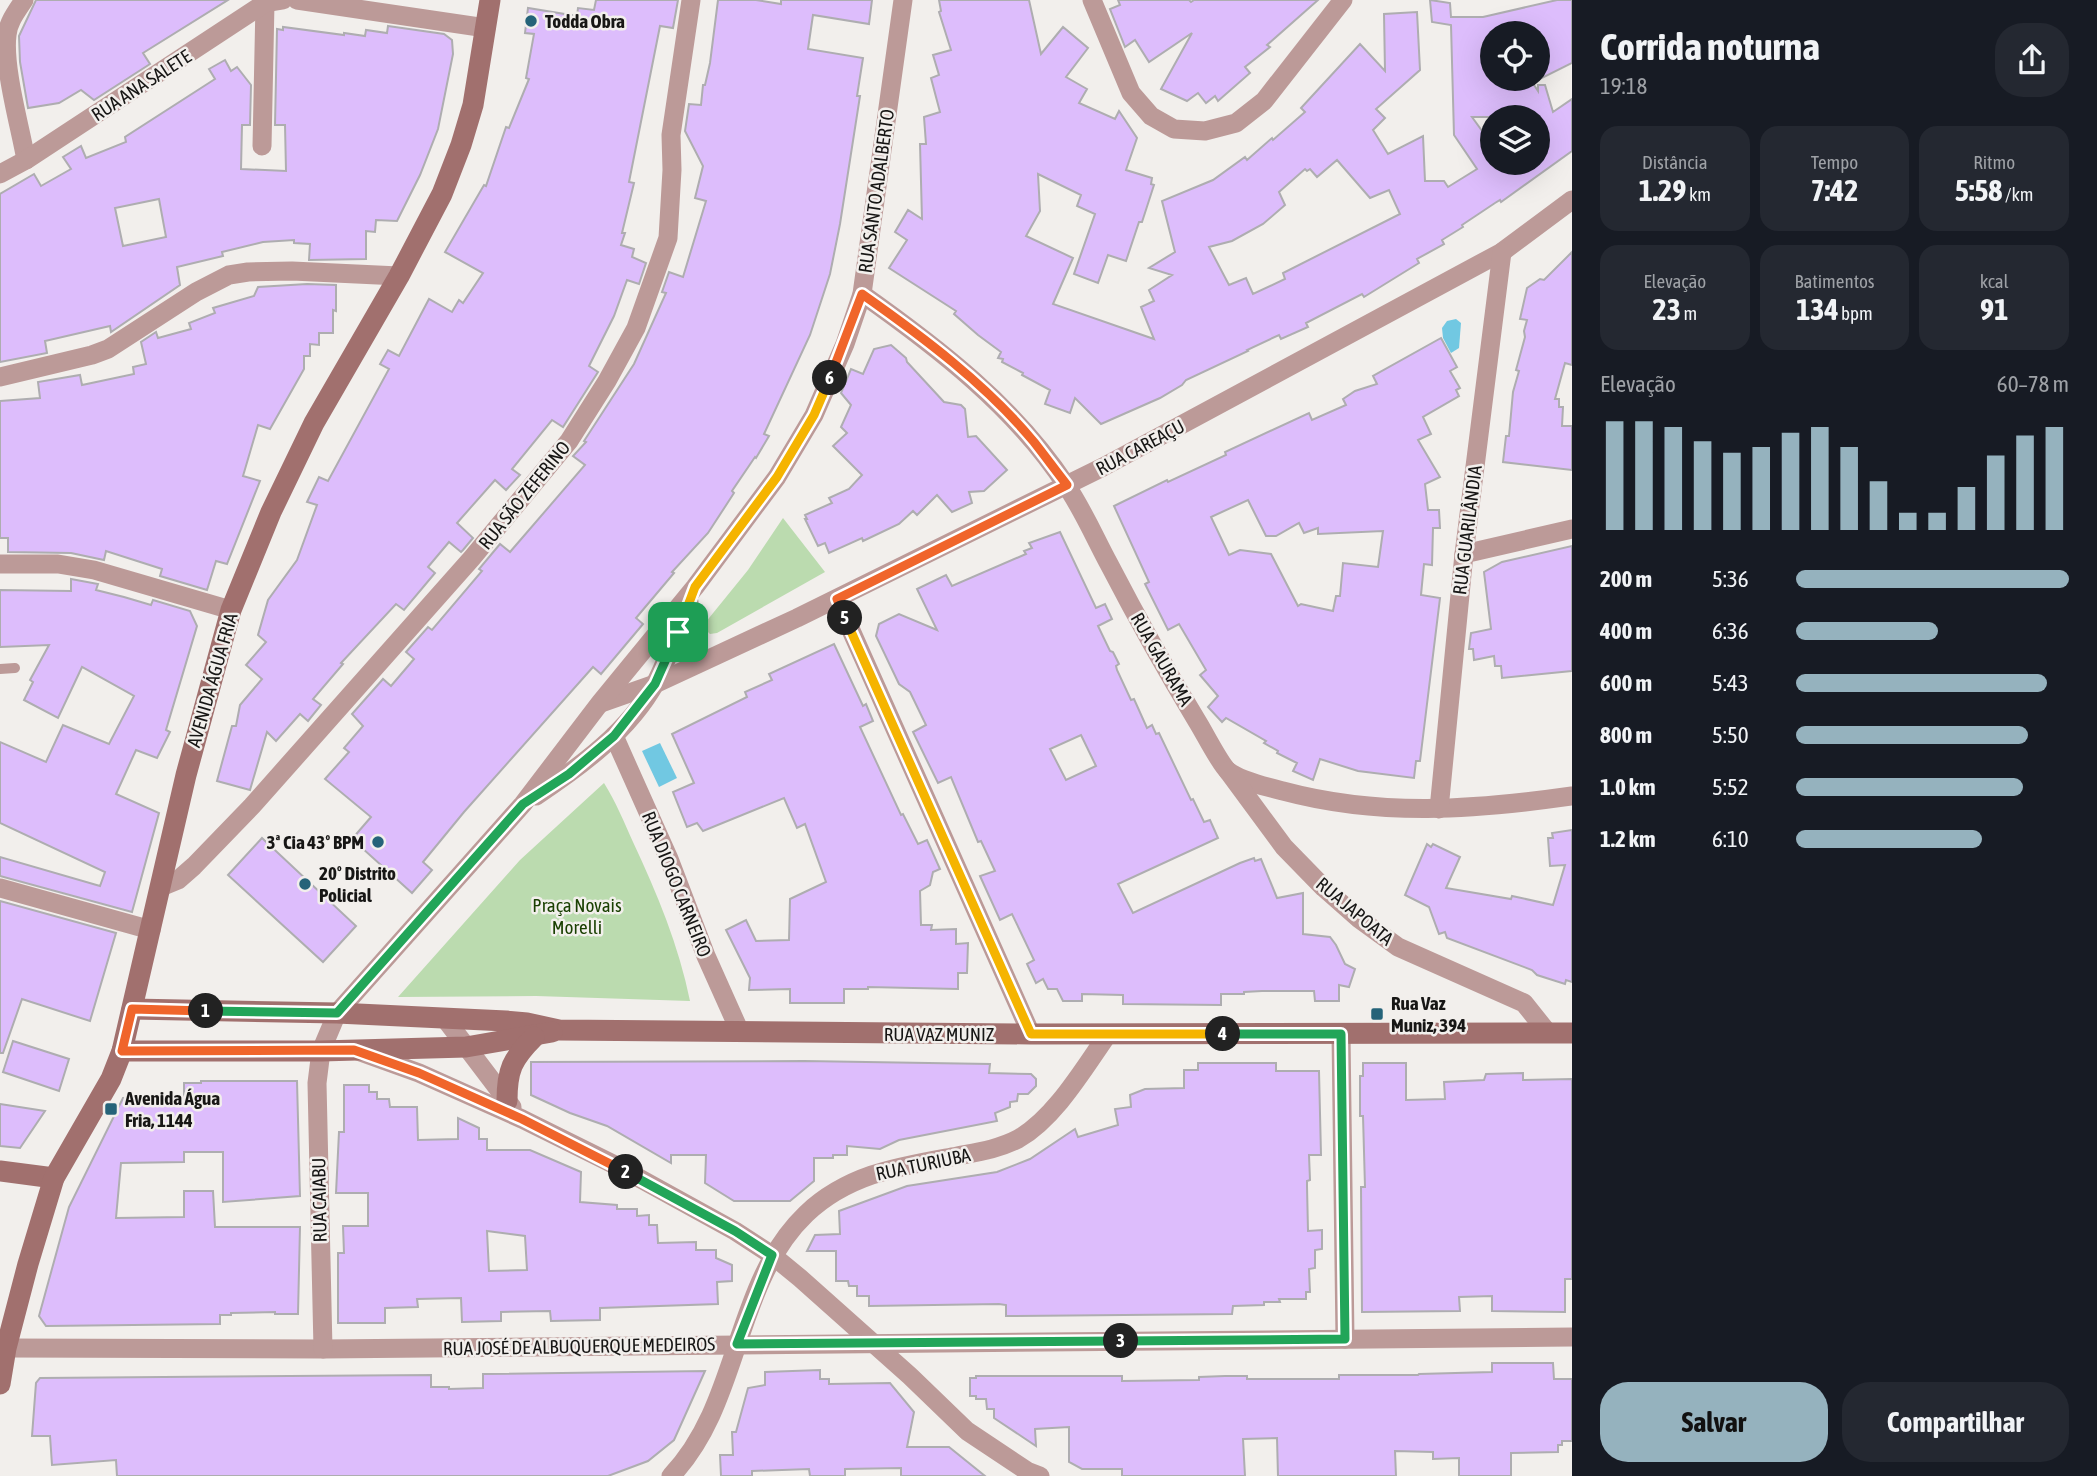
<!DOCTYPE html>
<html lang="pt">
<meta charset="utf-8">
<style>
:root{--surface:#171b24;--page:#242831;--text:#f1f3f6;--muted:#9ea1a6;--accent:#95b2be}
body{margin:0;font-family:"Asap Condensed",sans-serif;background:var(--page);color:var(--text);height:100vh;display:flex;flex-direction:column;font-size:26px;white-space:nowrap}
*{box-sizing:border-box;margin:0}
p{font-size:23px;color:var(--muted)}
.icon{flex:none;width:38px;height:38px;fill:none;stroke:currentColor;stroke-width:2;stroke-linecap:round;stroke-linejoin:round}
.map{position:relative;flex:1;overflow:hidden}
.side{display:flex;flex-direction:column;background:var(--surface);width:525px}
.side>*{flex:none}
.controls{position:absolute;left:1480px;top:21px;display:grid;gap:14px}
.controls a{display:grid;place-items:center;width:70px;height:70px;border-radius:50%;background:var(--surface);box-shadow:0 7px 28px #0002;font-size:35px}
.pin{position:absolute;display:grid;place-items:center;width:60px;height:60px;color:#fff;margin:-30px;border-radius:14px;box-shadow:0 4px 10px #0006}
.km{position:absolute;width:35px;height:35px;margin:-18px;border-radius:50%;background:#222;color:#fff;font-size:19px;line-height:35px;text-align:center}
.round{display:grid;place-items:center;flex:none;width:74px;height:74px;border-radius:28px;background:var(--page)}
.overview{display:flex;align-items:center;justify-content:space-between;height:119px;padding:0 28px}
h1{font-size:38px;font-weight:700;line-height:52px}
.metrics{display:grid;grid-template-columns:repeat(3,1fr);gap:10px;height:119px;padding:7px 28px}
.metrics div{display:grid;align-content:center;border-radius:18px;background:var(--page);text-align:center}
.metrics b{font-size:30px;font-weight:700}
.metrics small{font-size:19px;font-weight:400}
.metrics p{font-size:19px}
.chart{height:196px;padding:14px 28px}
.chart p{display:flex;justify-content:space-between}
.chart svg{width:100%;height:126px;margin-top:7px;stroke:var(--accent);stroke-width:6}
.action{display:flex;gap:14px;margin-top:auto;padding:14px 28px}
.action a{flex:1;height:80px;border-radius:28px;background:var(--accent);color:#111;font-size:28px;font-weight:700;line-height:80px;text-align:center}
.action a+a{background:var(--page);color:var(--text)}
ul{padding:0 28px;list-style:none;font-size:23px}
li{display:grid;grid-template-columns:112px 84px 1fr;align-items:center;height:52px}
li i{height:18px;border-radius:9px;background:var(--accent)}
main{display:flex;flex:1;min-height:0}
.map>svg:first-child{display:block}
.green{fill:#bbdbaf}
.water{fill:#71c8e2}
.building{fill:#ddbdfc;stroke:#aeadb0;stroke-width:2;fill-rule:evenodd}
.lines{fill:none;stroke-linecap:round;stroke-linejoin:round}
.lane{stroke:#bc9a98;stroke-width:10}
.street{stroke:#bc9a98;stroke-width:19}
.secondary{stroke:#a1706e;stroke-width:21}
.split-1-casing{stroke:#fff;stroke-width:14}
.split-2-casing{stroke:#fff;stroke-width:14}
.split-3-casing{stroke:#fff;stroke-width:14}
.split-4-casing{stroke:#fff;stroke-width:14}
.split-5-casing{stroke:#fff;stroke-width:14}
.split-6-casing{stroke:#fff;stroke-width:14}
.split-7-casing{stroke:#fff;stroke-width:14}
.split-1{stroke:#22a559;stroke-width:9}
.split-2{stroke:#f0652b;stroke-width:9}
.split-3{stroke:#22a559;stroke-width:9}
.split-4{stroke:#22a559;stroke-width:9}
.split-5{stroke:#f5b400;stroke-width:9}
.split-6{stroke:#f0652b;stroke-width:9}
.split-7{stroke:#f5b400;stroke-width:9}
.poi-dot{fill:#256379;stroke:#f2efec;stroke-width:2.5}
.labels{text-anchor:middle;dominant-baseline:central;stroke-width:5;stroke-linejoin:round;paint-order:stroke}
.poi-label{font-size:19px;font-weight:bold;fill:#171615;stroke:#f2efec;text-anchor:start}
.street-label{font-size:19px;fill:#171615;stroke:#f2efec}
.park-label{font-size:19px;fill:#1a4002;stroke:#f2efec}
</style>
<main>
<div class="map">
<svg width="1572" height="1476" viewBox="0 0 1572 1476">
<rect width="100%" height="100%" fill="#f2efec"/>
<g class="green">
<path d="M783,518L825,572L717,633L710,634L707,631L705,623L748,570Z"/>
<path d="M604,783C616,802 624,822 633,842C657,893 679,946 690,1001L536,996L398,997L520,860Z"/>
</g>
<g class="water">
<path d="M1456,319L1461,323L1459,348L1451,353L1443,338L1442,328L1447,321Z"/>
<path d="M660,743L677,778L659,787L642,751Z"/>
</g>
<g class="building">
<path d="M36,0H228L143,53L150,64L94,100L81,90L59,103L28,108L20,62L19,36Z"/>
<path d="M596,0H678L673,28L660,26L629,182L634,183L622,233H625L621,245L634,249L632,257L646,263L639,284L627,280L614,316L589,366L598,372L563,427L552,420L512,469L520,475L506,490L495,480L457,523L473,538L463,550L461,552L449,542L428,567L435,573L404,610L396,604L341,663L343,664L313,699L321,705L308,721L300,714L276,741L267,732L250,790L217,781L232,726H236L240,705L262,679L246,665L266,642L258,635L268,600L297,560L317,505L307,502L319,477L328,481L389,369L380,364L388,350L399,356L429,299L452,312L459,300L463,303L483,273L445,252L484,185L486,186L506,127L509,128L529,79L526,78L534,34L525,33L528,8L577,16L578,8L594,10Z"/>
<path d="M718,0H756L781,4V0H872L869,24L813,15L808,49L863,58L857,96H860L840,224L830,274L810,335L764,434L769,436L756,458L755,457L732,491L734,493L708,533L672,572L674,573L636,618L643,624L601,674L593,667L464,812L423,862L432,870L412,893L352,839L371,817L325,779L349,752L344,748L363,726L352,714L383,679L391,686L414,659L406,652L428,627L432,630L482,571L479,569L500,544L510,552L585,465L573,456L586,442L584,441L634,364L666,293L662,292L669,272L683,277L706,201L695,198L703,166L685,131L689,104L701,105L703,85H705L710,63Z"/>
<path d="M939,0H1029L1041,54L1063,27L1088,48L1066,77L1087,89L1079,103L1115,119L1119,111L1137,138L1126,170L1152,178L1151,184L1154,185L1142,222H1139L1126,261L1108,255L1098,283L1074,274L1095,214L1077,206L1081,195L1038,174L1040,211L1026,236L1073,258L1053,304L1154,339L1141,307L1154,301L1149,290L1172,275L1149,268L1175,252L1162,201L1213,180L1245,157L1247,160L1272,138L1273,140L1305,112L1301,108L1360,44L1385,71L1384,14L1417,12L1420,70L1376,109L1385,118L1373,130L1388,154L1423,136L1425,181H1444L1448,187L1477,169L1454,135L1451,25L1432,22L1430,0L1450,3L1451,17H1483L1557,0H1572V63L1538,80V33H1493V79H1530L1538,91V85H1545L1553,112L1572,99V151L1501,202L1500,200L1495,203L1462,225L1463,227L1442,240L1444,244L1417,259L1419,263L1364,297L1362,294L1306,323L1308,327L1281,339L1279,335L1247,350L1248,351L1186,380L1182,385L1160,398L1101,424L1075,398L1070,413L1045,404L1050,390L1022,375L1023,373L1002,362L1003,359L998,358L1001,352L978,335L954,314L956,311L889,268L907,240L895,232L908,210L922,219L920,144H926L924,117L940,112L931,78L939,75L933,55L951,50L939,12L941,11ZM1472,117H1538V163H1493V146ZM1337,160L1370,198L1389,190L1400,214L1283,273L1285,279L1253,294L1246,278L1229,285L1209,247L1232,241L1263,224L1285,205L1279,192L1305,169L1307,171L1310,169L1317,177Z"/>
<path d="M1118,0H1189L1191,2L1194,0H1318L1267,45L1270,47L1245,67L1250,73L1218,101L1215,96L1206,103L1198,93L1187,101L1161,89L1192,33L1149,62L1135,40L1125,47L1110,9L1120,5Z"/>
<path d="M388,26L444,34L452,40L453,54L438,129L420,175L397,221L376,220L375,232L366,231V259L309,260L310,244L294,243V240L263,242L222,252L223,256L177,267L180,285L111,332L110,326L45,341L47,353L0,362V194L34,174L41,186L71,169L63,157L81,146L86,158L126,142L125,137L215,79L209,69L225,60L231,71L237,67L251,85L250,125H242L241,169L286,171L285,125H275L277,29L283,30V27L344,35V33L365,36L366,30L387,33ZM159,199L166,237L123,246L115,208Z"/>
<path d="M1572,252V365L1565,363L1555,399H1559V407H1563L1562,426H1572V470L1503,462L1506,436H1509L1513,392L1519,371L1516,370L1525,337L1524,331L1527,320L1520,319L1527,288L1540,279L1544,280Z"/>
<path d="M307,284L336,285V311L333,310V333H319V345L310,344V356H304V369L270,429L258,425L243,476L260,481L227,564L216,561L207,590L160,576L162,569L106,551L104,560L71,553L8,552V538H0V401L40,398L38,382L80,375L82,385L134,374L133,367L146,364L141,342L156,332L158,338L191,329L189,323L215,313L213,308L254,296L258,287Z"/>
<path d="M1441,338L1457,367L1450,371L1460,388L1456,390L1459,396L1423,417L1431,434L1418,440L1440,477L1425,484L1428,510H1439L1440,528H1433L1432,565L1424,564L1421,595L1440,598L1420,761H1416L1414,778L1358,771L1320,759L1313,780L1293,771L1297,763L1277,753L1278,751L1264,743L1266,741L1226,718L1222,722L1208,707L1218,696L1200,675L1206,670L1179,624L1168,630L1145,584L1149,582L1114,506L1167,480L1168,482L1226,455L1225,452L1309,413L1312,420L1346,405L1343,399L1355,391L1377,384L1373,376ZM1248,500L1266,536H1276L1299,523L1304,533L1318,528V534L1383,531L1378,567L1343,563L1340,596H1336L1333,611L1301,604L1298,606L1271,554L1240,550L1229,555L1211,517Z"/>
<path d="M891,345L906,358L907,362L944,402L961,405L965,409L968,437L976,436L1007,470L984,491L969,492L972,503L952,512L937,495L917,515L913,511L899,524L863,541L862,538L829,553L825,543L818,546L805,519H807L805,515L832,503L829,498L849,489L862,475L833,446L847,433L841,427L851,405L841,393L851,369L863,374L874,349Z"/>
<path d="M1060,532L1096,608L1105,604L1112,619L1098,626L1110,651L1113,652L1119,664L1116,666L1117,670L1131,700L1134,699L1147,728L1152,725L1156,734L1159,733L1191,800L1193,799L1204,822L1210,820L1218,838L1118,884L1133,913L1240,863L1254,858L1255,861L1261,859L1277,898L1303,893V934L1330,937L1336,945L1345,964L1355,969L1349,987L1339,985V1001H1315L1314,991H1262L1244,992V994H1221V1005L1123,1004V995L1082,994V1001H1063L1057,989H1048L1043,979L1036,983L1027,964L1034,960L1012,914L1000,920L980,876L995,871L981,841L978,842L951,777L938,783L913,732L926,725L910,692L899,684L876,636L879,624L899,614L937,630L917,589L946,575L952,586L1026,554L1024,551L1032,548L1029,543ZM1081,735L1096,766L1066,780L1050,749Z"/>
<path d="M1572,546V671L1502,678L1501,666H1495L1494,656L1474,660L1473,649H1469L1471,633L1491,629L1484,572L1502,562Z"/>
<path d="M71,579L98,584L96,590L124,597L151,605L153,600L190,611L197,626L166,730L170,732L157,758L136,750L116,794L159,813L132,912L0,876V857L100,886L105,872L0,823V742L46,762L63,725L109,744L134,696L82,667L58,718L24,700L33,682L30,680L49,645L0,647V590L71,591Z"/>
<path d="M834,644L863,706L866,704L873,721L860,727L901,815L903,814L918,844L927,840L940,869L933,872L930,885L920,891L921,925H932L931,930L956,929V944L968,943L967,973H958V989L868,987V989H844V1003H790V989L749,990L750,978L726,930L746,920L756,941L789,940L790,899L826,882L805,824L797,828L784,798L703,831L697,823L687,827L673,792L694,783L672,734L747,697L745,692L772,680L769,674Z"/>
<path d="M1572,830V982L1566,980L1565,984L1537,975L1532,970L1447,938L1445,932L1439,934L1429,907L1405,895L1427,844L1431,847L1433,844L1460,857L1446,888L1511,899L1512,896L1553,905L1565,865L1550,866L1548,838H1553L1552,833Z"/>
<path d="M262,838L356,926L323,962L228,875Z"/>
<path d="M0,901L116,933L90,1021L22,999L3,1053H0Z"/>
<path d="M13,1041L69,1059L59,1091L3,1072Z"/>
<path d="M804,1061L990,1064L989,1073L1031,1074L1036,1079V1086L1028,1094H1018L1017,1101L1010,1102V1107L995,1113L997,1121L899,1140L880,1149L847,1146V1155H833V1158H814V1181L790,1201H734L705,1183L706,1155H671V1163L607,1126L570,1113L531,1095V1062Z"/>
<path d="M1198,1063H1276V1071H1319L1321,1155H1309L1310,1180L1307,1181V1186L1308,1231L1322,1230V1249L1315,1250V1268L1309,1269L1310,1292H1306V1299H1279L1280,1302H1264V1305L1233,1306L1232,1314L1006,1316V1305L999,1304L869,1306V1296H857V1286H849L848,1281H836V1251H807L815,1235L840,1234L839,1211L907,1186L997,1172L1030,1159L1075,1129L1078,1137L1118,1125L1115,1109L1131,1107L1130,1095L1145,1089L1184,1088V1070H1198Z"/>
<path d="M1363,1063H1406V1100L1445,1099L1444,1082L1484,1080L1486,1074L1523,1073V1080L1572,1079V1279H1565V1312L1492,1311V1296L1459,1297L1460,1311L1362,1312L1361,1187H1365L1363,1116H1360V1076H1363Z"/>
<path d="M201,1081H297L300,1196L223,1202V1152H184V1162L121,1163L116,1218L184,1217V1191H213L215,1227H300L298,1314H275V1312L231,1313V1315H220V1324L46,1326L39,1316L69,1207L123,1098L184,1096V1083H201Z"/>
<path d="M344,1085H369V1092H377V1099H389L390,1107H417L418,1140L458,1139V1118L479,1128V1139H487V1150H530L581,1172L580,1202L617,1205V1209H637V1216L649,1215V1225H657L658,1243L696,1242V1250H716V1258L732,1265V1281L717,1282L718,1304L600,1308V1320L551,1321L550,1311L501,1312V1321L462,1322L461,1298L417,1299L418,1307L385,1308V1323H338V1253H344L343,1226H368V1193H336L339,1132H344ZM487,1231L525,1236L527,1270L489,1271Z"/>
<path d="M0,1104L45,1111L20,1148L0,1146Z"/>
<path d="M1492,1363H1553L1554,1379H1572V1441H1562V1445H1558V1452L1511,1453V1476H1459V1458L1433,1459V1452L1395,1451L1396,1476H1278L1277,1438L1243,1439L1245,1476H1122V1469H1082L1069,1462V1427L1035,1429L1036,1446L994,1418V1409H987L986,1399H976V1396H970V1378H976V1376H1122V1381L1199,1380V1377L1225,1376H1247V1379H1339V1375H1418L1419,1374L1492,1372Z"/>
<path d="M820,1370V1379H829V1384L890,1383L914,1412L907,1447H949L985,1476H901V1468L845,1469V1476H810L809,1469L752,1471V1476H721L720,1455H733L732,1432H736L748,1388L765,1385V1372Z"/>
<path d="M705,1371L674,1440L648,1461L608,1476H117L116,1460L52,1465L50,1436H32L36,1383L40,1378L431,1375V1387H449V1389L483,1388V1374Z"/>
</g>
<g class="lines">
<path class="lane" d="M0,669L15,668"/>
<g class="street">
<path d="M24,0C17,11 8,22 7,35C3,67 20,126 26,160"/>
<path d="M297,0L486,28"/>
<path d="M1092,0L1131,93L1151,116L1174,129L1205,131L1236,123L1264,101L1343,0"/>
<path d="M262,146L265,3"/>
<path d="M0,174L26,160L265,3L283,0"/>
<path d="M862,294C937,347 1015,407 1066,485C1083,510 1095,538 1109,564C1137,618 1166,670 1197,721C1204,732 1220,764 1228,771C1241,781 1267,787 1283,791C1380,817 1474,810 1572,796"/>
<path d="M0,377L92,355L108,349L196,292L229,275L248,272L292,271L399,276"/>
<path d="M1464,554L1572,529"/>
<path d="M0,564H58L94,570L231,610"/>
<path d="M837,599L1031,1034"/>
<path d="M601,703L655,684L797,618L1103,467L1502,252L1572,200"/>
<path d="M614,736L669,859L706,956L740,1032"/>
<path d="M1228,771L1284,847L1324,888L1358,918L1398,947L1524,1003L1548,1033"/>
<path d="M536,796C581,766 629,731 656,682C669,656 679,629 689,602"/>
<path d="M1439,809L1464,554L1502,252"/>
<path d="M161,887L178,880L194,866L252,806L472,558L569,441L607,381L636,328L668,238L672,170L671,135L691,0"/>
<path d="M0,888L151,930"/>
<path d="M446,1020L512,1107"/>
<path d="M1341,1034L1345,1339"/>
<path d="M358,1051L419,1073L522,1119L619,1167L735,1231L772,1255L800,1278L910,1376L967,1431L1027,1471L1040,1476"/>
<path d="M6,1348L323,1349L1572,1337"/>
<path d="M323,1349L317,1083L321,1051L337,1013L523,804L600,703L695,587L777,477L814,415L845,344L862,294L903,0"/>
<path d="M671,1476C741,1403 733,1284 806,1214C849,1173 902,1166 957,1156C978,1152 999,1149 1018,1139C1055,1118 1084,1068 1108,1034"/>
</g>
<g class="secondary">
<path d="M132,1009L337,1013L506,1021L527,1023L559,1030L1031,1034L1572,1033"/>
<path d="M122,1051H321L466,1047L552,1032"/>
<path d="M507,1101C507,1070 512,1059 534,1037"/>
<path d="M0,1171L54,1178"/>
<path d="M0,1384L6,1348L28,1264L54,1178L111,1079L122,1051L186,775L231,610L271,512L314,423L399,276L442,194L461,145L473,105L490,0"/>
</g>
</g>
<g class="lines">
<defs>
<path id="split-1" d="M206,1011L337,1013L523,804L569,774L614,736L655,684L678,632"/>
<path id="split-2" d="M206,1011L132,1009L122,1051L354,1050L419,1073L522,1119L626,1172"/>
<path id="split-3" d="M626,1172L735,1231L772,1255L737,1344L1121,1341"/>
<path id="split-4" d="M1121,1341L1345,1339L1341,1034H1223"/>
<path id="split-5" d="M845,618L1031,1034H1223"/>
<path id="split-6" d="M830,378L862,294C923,337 986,384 1034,442C1045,456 1056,471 1067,485L837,599L845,618"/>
<path id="split-7" d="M678,632L695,587L777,477L814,415L830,378"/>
</defs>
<use href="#split-1" class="split-1-casing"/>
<use href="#split-2" class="split-2-casing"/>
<use href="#split-3" class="split-3-casing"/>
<use href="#split-4" class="split-4-casing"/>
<use href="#split-5" class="split-5-casing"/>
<use href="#split-6" class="split-6-casing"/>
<use href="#split-7" class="split-7-casing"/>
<use href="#split-1" class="split-1"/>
<use href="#split-2" class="split-2"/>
<use href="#split-3" class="split-3"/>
<use href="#split-4" class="split-4"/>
<use href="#split-5" class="split-5"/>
<use href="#split-6" class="split-6"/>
<use href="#split-7" class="split-7"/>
</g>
<g class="poi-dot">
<circle cx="531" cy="21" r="7"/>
<circle cx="378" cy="842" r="7"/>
<circle cx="305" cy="884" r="7"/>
<rect x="1370" y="1007" width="14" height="14" rx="3.5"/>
<rect x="104" y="1102" width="14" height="14" rx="3.5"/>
</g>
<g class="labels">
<g class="poi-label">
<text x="545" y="21">Todda Obra</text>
<text x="364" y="842" text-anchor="end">3ª Cia 43º BPM</text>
<text x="319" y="873">20º Distrito<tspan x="319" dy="22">Policial</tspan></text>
<text x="1391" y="1003">Rua Vaz<tspan x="1391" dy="22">Muniz, 394</tspan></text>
<text x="125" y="1098">Avenida Água<tspan x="125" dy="22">Fria, 1144</tspan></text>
</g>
<g class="street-label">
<text transform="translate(141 85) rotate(-33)">RUA ANA SALETE</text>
<text transform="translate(876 191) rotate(-82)">RUA SANTO ADALBERTO</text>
<text transform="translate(1140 447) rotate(-28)">RUA CAREAÇU</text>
<text transform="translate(524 495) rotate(-51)">RUA SÃO ZEFERINO</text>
<text transform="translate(1467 530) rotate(-83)">RUA GUARILÂNDIA</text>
<text transform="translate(1162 659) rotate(60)">RUA GAURAMA</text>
<text transform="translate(212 680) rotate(-74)">AVENIDA ÁGUA FRIA</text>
<text transform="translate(677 884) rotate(68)">RUA DIOGO CARNEIRO</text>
<text transform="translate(1355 911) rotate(40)">RUA JAPOATA</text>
<text x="939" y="1034">RUA VAZ MUNIZ</text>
<text transform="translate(923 1164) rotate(-12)">RUA TURIUBA</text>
<text transform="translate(319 1200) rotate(-91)">RUA CAIABU</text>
<text transform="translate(579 1346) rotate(-1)">RUA JOSÉ DE ALBUQUERQUE MEDEIROS</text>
</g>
<g class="park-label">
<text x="577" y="905">Praça Novais<tspan x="577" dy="22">Morelli</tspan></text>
</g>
</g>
</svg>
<div class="controls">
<a><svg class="icon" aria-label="locate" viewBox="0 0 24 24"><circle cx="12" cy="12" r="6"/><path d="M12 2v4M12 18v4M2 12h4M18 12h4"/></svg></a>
<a><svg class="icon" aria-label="layers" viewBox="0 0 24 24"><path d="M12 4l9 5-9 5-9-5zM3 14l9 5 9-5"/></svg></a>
</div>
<div class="pin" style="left:678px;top:632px;background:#1e9e55"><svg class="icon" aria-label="arrive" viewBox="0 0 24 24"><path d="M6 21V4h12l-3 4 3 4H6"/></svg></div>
<b class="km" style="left:206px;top:1011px">1</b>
<b class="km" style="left:626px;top:1172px">2</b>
<b class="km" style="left:1121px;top:1341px">3</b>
<b class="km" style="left:1223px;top:1034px">4</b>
<b class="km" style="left:845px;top:618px">5</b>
<b class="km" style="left:830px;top:378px">6</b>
</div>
<section class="side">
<div class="overview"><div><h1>Corrida noturna</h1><p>19:18</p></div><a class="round"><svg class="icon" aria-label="share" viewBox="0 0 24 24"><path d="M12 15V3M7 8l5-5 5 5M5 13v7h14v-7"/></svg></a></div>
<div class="metrics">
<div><p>Distância</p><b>1.29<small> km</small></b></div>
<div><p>Tempo</p><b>7:42</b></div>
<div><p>Ritmo</p><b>5:58<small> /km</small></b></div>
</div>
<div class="metrics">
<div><p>Elevação</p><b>23<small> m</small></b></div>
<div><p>Batimentos</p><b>134<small> bpm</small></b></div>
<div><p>kcal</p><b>91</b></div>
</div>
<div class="chart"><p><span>Elevação</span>60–78 m</p>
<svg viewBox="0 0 160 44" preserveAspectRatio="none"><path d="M5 44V6M15 44V6M25 44V8M35 44V13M45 44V17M55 44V15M65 44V10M75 44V8M85 44V15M95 44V27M105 44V38M115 44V38M125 44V29M135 44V18M145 44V11M155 44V8"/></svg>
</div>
<ul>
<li><b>200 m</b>5:36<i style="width:100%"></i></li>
<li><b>400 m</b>6:36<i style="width:52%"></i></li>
<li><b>600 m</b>5:43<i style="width:92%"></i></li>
<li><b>800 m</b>5:50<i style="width:85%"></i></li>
<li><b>1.0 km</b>5:52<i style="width:83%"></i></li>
<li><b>1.2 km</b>6:10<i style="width:68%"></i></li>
</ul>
<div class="action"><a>Salvar</a><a>Compartilhar</a></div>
</section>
</main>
